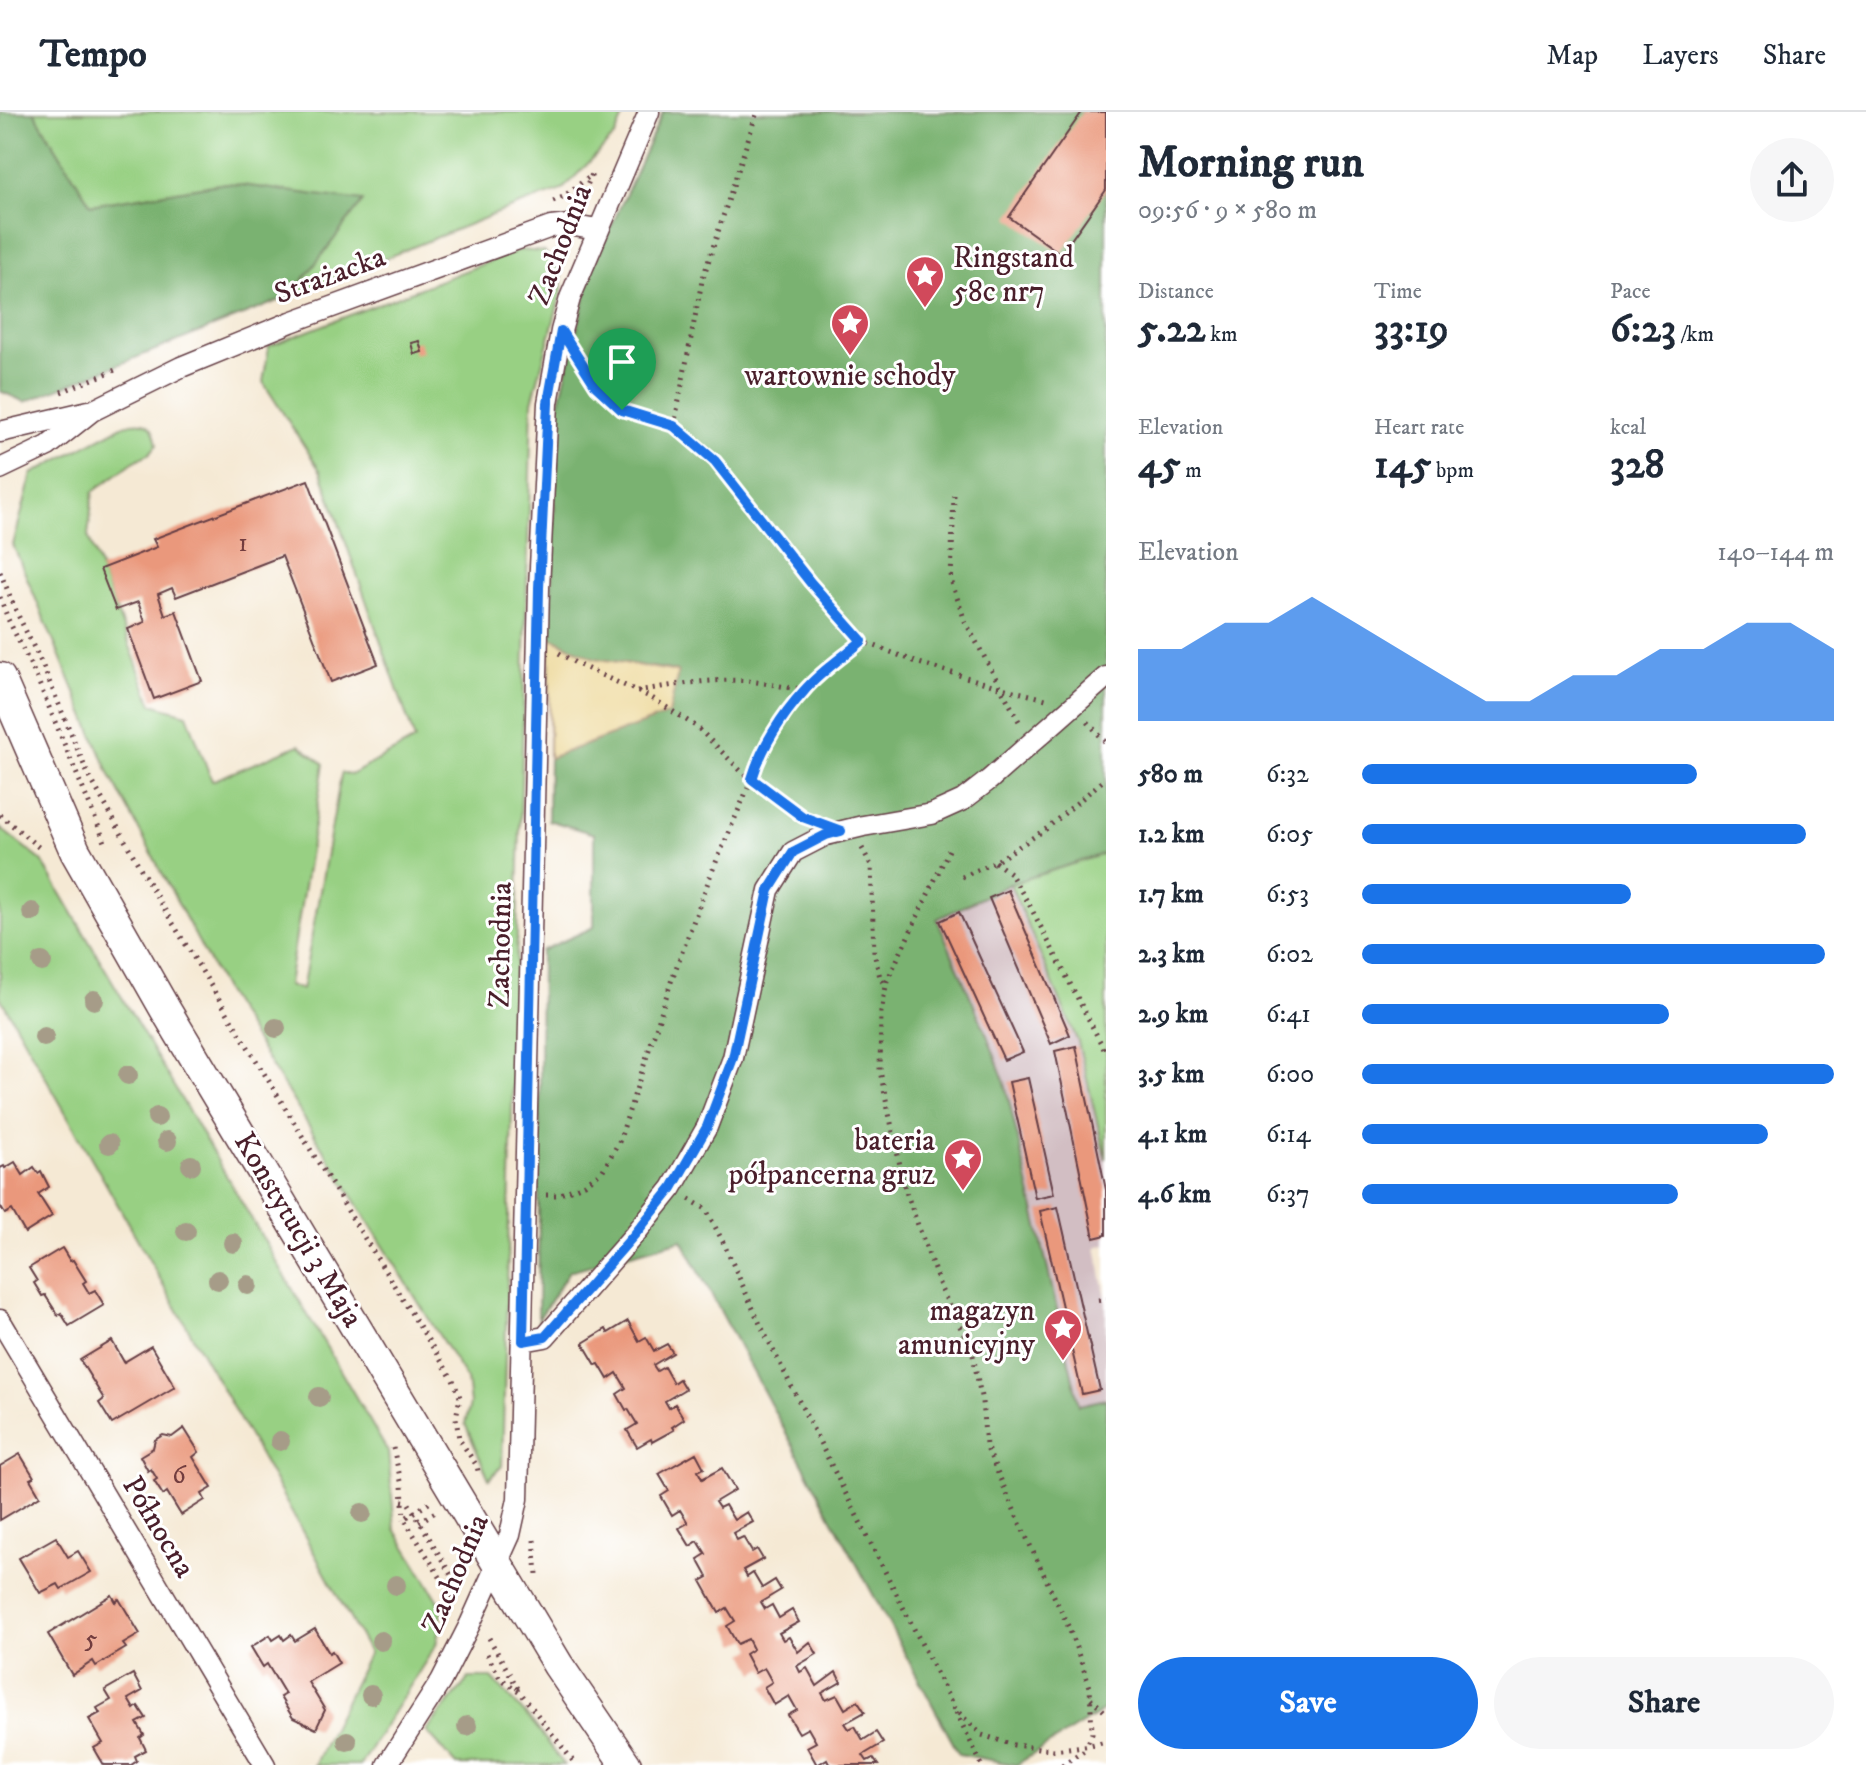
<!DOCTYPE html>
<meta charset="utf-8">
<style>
:root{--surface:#fff;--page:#f6f6f7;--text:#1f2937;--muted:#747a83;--line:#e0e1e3;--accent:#1a73e8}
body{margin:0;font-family:"IM FELL DW Pica",serif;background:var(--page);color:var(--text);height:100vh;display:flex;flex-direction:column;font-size:30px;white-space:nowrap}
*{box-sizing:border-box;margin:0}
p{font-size:26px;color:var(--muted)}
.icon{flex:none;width:44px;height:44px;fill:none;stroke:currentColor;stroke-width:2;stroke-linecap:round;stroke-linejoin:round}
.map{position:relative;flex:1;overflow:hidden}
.sheet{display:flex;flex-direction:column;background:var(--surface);width:760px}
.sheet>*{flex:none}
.pin{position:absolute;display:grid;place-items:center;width:68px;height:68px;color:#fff;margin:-82px -34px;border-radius:50% 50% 50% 0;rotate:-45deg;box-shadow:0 0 8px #0007}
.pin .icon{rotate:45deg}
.round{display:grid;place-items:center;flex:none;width:84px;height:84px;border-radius:42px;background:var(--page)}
.summary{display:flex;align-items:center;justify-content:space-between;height:136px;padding:0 32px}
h1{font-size:44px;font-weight:700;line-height:60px}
.metrics{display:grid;grid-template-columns:repeat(3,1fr);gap:12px;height:136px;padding:8px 32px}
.metrics div{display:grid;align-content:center}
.metrics b{font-size:40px;font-weight:700}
.metrics small{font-size:22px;font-weight:400}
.metrics p{font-size:22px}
.chart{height:224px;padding:16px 32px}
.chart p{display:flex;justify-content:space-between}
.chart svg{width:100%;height:144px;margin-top:8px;fill:var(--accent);opacity:.7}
.cta{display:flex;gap:16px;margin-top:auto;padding:16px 32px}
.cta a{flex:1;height:92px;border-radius:48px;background:var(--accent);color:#fff;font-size:32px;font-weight:700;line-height:92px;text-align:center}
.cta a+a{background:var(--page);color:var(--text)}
ul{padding:0 32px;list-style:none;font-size:26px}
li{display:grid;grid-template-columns:128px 96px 1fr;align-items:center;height:60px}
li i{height:20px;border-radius:10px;background:var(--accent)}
header{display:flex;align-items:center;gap:48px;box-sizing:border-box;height:112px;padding:0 40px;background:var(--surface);border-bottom:2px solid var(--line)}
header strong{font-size:38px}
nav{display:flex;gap:44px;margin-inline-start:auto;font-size:28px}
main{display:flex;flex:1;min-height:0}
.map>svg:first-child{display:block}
.industrial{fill:#d2bec3}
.green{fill:#98d083;stroke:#717857;stroke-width:2}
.forest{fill:#7ab271;stroke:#62684e;stroke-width:2}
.sand{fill:#eeda9e;stroke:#9c7c64;stroke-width:2}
.building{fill:#ea987b}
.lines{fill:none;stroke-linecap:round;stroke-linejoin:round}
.street-casing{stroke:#643d44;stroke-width:23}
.secondary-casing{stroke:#643d44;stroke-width:33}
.path{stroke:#643d44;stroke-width:5;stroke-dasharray:2 6;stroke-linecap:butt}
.street{stroke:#fff;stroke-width:20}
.secondary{stroke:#fff;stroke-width:30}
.tree{fill:#a69c88}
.route-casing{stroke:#fff;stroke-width:16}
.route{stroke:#1a73e8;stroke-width:10}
.labels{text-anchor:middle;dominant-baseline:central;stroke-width:6;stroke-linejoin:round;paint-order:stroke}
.number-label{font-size:26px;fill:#723d3f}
.street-label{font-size:30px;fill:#4a1f2b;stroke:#fff}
.poi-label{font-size:30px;fill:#4a1f2b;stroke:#fff;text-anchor:end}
</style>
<header>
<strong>Tempo</strong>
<nav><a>Map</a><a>Layers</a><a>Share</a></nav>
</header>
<main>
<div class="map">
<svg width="1106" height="1653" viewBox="0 0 1106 1653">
<rect width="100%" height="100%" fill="#fff"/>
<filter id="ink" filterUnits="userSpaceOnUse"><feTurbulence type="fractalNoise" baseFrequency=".0125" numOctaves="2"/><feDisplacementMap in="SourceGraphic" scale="16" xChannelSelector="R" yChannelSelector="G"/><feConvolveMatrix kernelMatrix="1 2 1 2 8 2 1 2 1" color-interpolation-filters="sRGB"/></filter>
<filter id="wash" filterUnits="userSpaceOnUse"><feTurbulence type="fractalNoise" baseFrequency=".006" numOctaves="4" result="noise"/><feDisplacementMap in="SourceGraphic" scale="32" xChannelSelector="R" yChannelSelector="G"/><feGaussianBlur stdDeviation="1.8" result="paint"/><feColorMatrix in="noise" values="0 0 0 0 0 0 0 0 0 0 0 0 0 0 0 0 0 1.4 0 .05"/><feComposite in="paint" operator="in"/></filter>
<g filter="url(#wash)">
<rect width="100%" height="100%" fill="#f5e9d4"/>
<path class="industrial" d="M1010,772L1078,930L1106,1047V1132L1096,1135L1106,1186V1287L1079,1294L1005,971L987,923L937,806Z"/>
<g class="green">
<path d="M34,0H625L615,24L562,78L495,102L291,184L362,90L226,71L91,93Z"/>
<path d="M519,138L545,140L561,161L562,178L532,290L502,1354L489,1367L465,1312L470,1292L467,1268L224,878L110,663L13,433L32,362L124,313C145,307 154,311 157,333L150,341L133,350L93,380L88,424L152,592L187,602L212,669L299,633L324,652L288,873L302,878L341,663L342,661L351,663L415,628L321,360L263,270L269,234Z"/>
<path d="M0,716L42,749L388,1340L395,1417L443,1496L436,1533L360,1653H314L369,1541L274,1368L0,885Z"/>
<path d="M1106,741V1047L1078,930L1010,772Z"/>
<path d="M469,1566H492L534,1612L564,1653H457L426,1619Z"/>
</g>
<g class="forest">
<path d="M0,0H34L91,93L226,71L363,89L291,184L25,290L0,279Z"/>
<path d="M663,0H1106V741L1010,772L937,807L987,923L1005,971L1079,1293L1106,1287V1597L1016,1653L959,1642L682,1128L569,1159L538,1208L541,839L594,815V722L548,708L549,646L669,602L677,559L594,546L550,525L558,296L592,157Z"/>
</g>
<path class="sand" d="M550,525L594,546L678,560L669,602L549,646Z"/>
<g id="blocks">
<g class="building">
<path d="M1082,0H1106V78L1061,142L1009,105Z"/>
<path d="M419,229L422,240L414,242L411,231Z"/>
<path d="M308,368L378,552L331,570L282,444L176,485L172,476L158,482L165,503L176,499L202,569L154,587L128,517L145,510L138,490L116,498L100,457L157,435L153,427Z"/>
<path d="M1008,778L1070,923L1051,932L989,786Z"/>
<path d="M959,800L1023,940L1004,948L940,809Z"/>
<path d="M1076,934L1106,1078V1123L1094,1126L1055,939Z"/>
<path d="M1028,966L1054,1082L1035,1086L1009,970Z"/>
<path d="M15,1050L23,1063L34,1055L38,1061L41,1059L49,1075L38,1082L52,1104L25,1121L12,1098L5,1102L0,1094V1056L4,1054L5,1056Z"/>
<path d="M1058,1095L1100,1278L1082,1282L1040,1099Z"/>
<path d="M62,1136L70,1149L73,1148L86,1169L83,1171L89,1181L95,1178L104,1193L69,1214L61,1201L58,1203L45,1183L42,1184L34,1171L37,1169L29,1156Z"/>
<path d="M628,1209L639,1229L646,1225L654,1239L667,1232L673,1241L653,1253L657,1259L664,1255L673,1271L679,1267L685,1277L665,1289L669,1296L675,1292L684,1307L672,1315L674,1318L652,1330L651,1327L637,1335L627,1318L637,1312L628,1297L626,1298L617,1282L626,1276L617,1261L608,1267L599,1252L596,1253L583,1231L606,1217L608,1221Z"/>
<path d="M112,1229L124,1250L151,1234L175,1275L112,1312L99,1291L104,1287L80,1248Z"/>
<path d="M184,1316L199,1340L193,1345L212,1376L202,1382L205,1388L181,1403L167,1380L163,1383L154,1369L157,1367L151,1357L148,1359L140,1344L153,1336L155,1328L163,1323L172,1325Z"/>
<path d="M696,1341L704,1356L698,1359L702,1367L722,1356L735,1378L715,1390L719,1396L725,1393L734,1408L747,1400L753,1410L733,1421L737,1428L743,1425L752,1440L757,1437L763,1447L743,1458L747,1465L753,1461L762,1476L775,1468L781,1478L761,1490L765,1497L772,1493L779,1506L792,1498L799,1510L779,1521L783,1528L789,1525L798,1540L810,1530L817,1542L797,1554L800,1560L807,1556L817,1574L836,1560L841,1570L822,1581L826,1588L837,1583L845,1597L858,1589L865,1600L845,1611L849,1617L855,1614L863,1628L876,1620L883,1631L863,1643L867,1649L873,1646L878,1653H830L827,1647L817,1653L807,1635L816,1630L808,1616L799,1621L788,1603L797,1598L789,1584L774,1593L764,1575L772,1570L766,1559L764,1556L755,1561L745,1542L753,1537L748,1527L737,1532L727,1514L735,1509L727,1496L719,1501L701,1469L708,1465L698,1447L706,1442L698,1429L690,1434L679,1416L688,1411L680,1398L672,1403L661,1384L669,1379L659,1362Z"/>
<path d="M20,1342L34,1365L30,1367L40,1384L0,1408V1354Z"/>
<path d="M56,1425L68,1445L78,1439L91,1460L61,1477L58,1472L40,1481L19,1446Z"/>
<path d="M112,1483L116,1490L119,1487L140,1522L123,1532L126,1536L96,1554L93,1549L72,1563L48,1522Z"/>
<path d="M315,1517L329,1541L332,1539L339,1551L308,1570L325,1598L316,1617L293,1606L280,1585L285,1582L267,1552L263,1555L251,1535L270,1523L273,1528L281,1523L284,1528L291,1523L295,1529Z"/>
<path d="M133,1562L142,1579L128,1587L134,1597L138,1594L146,1606L137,1611L144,1623L140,1626L146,1638L135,1644L137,1649L131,1653H104L94,1636L103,1631L89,1607L100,1601L97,1596L111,1588L105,1578Z"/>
</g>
</g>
</g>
<g filter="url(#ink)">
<use href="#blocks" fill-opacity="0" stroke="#643d44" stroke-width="2"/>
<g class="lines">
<defs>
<g id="street">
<path d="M0,320L89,299"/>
<path d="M0,357L48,334L92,299L181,255L291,210L551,115L569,113L597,118"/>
<path d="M0,1208L265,1653"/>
<path d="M523,1229L545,1225L635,1122L672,1076L707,1015L733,946L769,778L793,740L826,723L863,714L932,702L963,688L989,668L1106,565"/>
<path d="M387,1653L441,1569L470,1512L510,1423L518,1387L539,476L548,291L561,219L570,186L649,0"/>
</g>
<path id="secondary" d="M0,566L75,739L165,897L558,1553L626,1653"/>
</defs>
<use href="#street" class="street-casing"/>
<use href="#secondary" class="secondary-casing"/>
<g class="path">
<path d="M553,89L563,85L591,63"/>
<path d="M578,94L592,62"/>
<path d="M578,246L596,274L622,298L674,314L715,349L810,470L862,529L919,551L1002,576L1046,587"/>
<path d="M61,280L118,257"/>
<path d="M674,314L702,169L757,0"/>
<path d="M954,383L951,468L965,509L1021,613"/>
<path d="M0,460L18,503L42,552L87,660L152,777L357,1114L453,1268L460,1285L456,1306L459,1327L477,1354L479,1364"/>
<path d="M0,485L8,507L36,564L105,730"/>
<path d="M559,541L577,552L652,586L697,615L741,659L803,705L808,707"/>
<path d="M637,579C674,573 712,566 749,569C768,571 786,576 805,577L862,529"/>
<path d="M1088,610L1106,631"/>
<path d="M0,703L42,738"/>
<path d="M862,736L871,753L874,841L880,865L885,874"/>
<path d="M949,738L887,869L881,900L880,959L905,1077L941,1177L972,1238L982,1290L986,1334L1022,1416L1069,1516L1090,1575L1092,1621L1087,1634"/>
<path d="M995,750L1010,761L1030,794L1106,941"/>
<path d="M962,765L995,750L1046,717L1106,666"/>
<path d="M546,1083H558L585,1072L603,1058L619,1030L672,867L711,762L766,634L786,601L805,577"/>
<path d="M689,1087L706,1097L723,1130L760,1212L954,1596L982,1623L1014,1633L1054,1638L1091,1633L1106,1629"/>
<path d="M1098,1188L1106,1187"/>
<path d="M393,1336L402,1373L404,1407"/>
<path d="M402,1389L408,1390L461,1480"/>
<path d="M429,1391L404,1407L455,1489"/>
<path d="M419,1410L437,1399"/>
<path d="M534,1428L537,1462"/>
<path d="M489,1526L520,1580"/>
<path d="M487,1542L500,1566L520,1580L576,1653"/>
<path d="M1091,1586L1106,1601"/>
<path d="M956,1600L982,1653"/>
<path d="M1062,1653L1087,1636"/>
</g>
<use href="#street" class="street"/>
<use href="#secondary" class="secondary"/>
</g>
<g class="tree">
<circle cx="32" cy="800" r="10"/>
<circle cx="42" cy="850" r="10"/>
<circle cx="94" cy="888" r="10"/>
<circle cx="276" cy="916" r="10"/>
<circle cx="44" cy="925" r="10"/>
<circle cx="128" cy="963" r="10"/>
<circle cx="157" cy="1005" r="10"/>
<circle cx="167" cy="1029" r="10"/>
<circle cx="109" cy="1032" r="10"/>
<circle cx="191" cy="1053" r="10"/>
<circle cx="186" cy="1119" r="10"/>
<circle cx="233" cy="1131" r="10"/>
<circle cx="218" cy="1168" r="10"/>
<circle cx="248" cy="1173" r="10"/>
<circle cx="319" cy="1285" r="10"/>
<circle cx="280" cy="1329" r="10"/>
<circle cx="362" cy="1401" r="10"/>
<circle cx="396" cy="1473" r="10"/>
<circle cx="381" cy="1529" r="10"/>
<circle cx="371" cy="1583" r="10"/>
<circle cx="467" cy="1614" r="10"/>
<circle cx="347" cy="1629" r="10"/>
</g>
</g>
<g class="lines" filter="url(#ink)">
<defs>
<path id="route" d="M561,219L596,274L622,298L674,314L715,349L810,470L862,529C843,545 820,560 804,579C782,603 761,636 752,667L803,705L841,719L826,723L793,740L769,778L733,946L707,1015L672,1076L635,1122L545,1225L523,1229L539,476L548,291Z"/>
</defs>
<use href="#route" class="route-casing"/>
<use href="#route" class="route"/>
</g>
<defs>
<symbol id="sight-pin" viewBox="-11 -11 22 30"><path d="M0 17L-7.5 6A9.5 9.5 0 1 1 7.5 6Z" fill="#d1495b" stroke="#fff"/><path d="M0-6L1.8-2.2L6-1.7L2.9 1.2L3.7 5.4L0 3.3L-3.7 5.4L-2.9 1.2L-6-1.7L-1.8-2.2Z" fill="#fff"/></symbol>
</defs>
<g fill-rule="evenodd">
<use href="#sight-pin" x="903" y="141" width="44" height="60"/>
<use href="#sight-pin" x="828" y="189" width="44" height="60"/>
<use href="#sight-pin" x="941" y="1024" width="44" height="60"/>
<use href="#sight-pin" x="1041" y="1194" width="44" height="60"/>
</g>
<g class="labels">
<g class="number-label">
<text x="243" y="431">1</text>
<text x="179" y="1363">6</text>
<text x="91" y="1527">5</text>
</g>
<g class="street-label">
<text transform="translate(561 133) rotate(-69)">Zachodnia</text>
<text transform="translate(330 164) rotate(-20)">Strażacka</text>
<text transform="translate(501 833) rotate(-89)">Zachodnia</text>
<text transform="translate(298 1118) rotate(59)">Konstytucji 3 Maja</text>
<text transform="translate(158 1415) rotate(59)">Północna</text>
<text transform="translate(456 1462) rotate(-67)">Zachodnia</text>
</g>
<g class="poi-label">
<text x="953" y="146" text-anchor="start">Ringstand<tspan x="953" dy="34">58c nr7</tspan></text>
<text x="850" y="264" text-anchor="middle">wartownie schody</text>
<text x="935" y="1029">bateria<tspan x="935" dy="34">półpancerna gruz</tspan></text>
<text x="1035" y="1199">magazyn<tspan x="1035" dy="34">amunicyjny</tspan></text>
</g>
</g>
</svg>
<div class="pin" style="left:622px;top:298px;background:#1e9e55"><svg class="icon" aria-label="arrive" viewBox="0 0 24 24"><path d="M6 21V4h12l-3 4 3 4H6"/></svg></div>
</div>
<section class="sheet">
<div class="summary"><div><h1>Morning run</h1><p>09:56 · 9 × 580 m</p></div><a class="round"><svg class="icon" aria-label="share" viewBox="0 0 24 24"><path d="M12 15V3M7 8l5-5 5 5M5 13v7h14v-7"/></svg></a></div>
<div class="metrics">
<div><p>Distance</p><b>5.22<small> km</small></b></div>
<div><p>Time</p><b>33:19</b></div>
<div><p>Pace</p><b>6:23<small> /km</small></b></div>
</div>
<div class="metrics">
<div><p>Elevation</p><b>45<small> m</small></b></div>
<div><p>Heart rate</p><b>145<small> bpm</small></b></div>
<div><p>kcal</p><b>328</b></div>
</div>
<div class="chart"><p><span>Elevation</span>140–144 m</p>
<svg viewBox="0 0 160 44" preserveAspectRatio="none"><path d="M0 44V22L10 22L20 14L30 14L40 6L50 14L60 22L70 30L80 38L90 38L100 30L110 30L120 22L130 22L140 14L150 14L160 22V44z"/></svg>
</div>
<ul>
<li><b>580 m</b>6:32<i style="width:71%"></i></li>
<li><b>1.2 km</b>6:05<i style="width:94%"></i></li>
<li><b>1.7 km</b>6:53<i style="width:57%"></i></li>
<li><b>2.3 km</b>6:02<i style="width:98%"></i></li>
<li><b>2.9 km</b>6:41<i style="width:65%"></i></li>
<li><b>3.5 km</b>6:00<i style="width:100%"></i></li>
<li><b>4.1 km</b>6:14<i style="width:86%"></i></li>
<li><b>4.6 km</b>6:37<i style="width:67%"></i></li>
</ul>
<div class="cta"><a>Save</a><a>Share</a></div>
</section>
</main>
